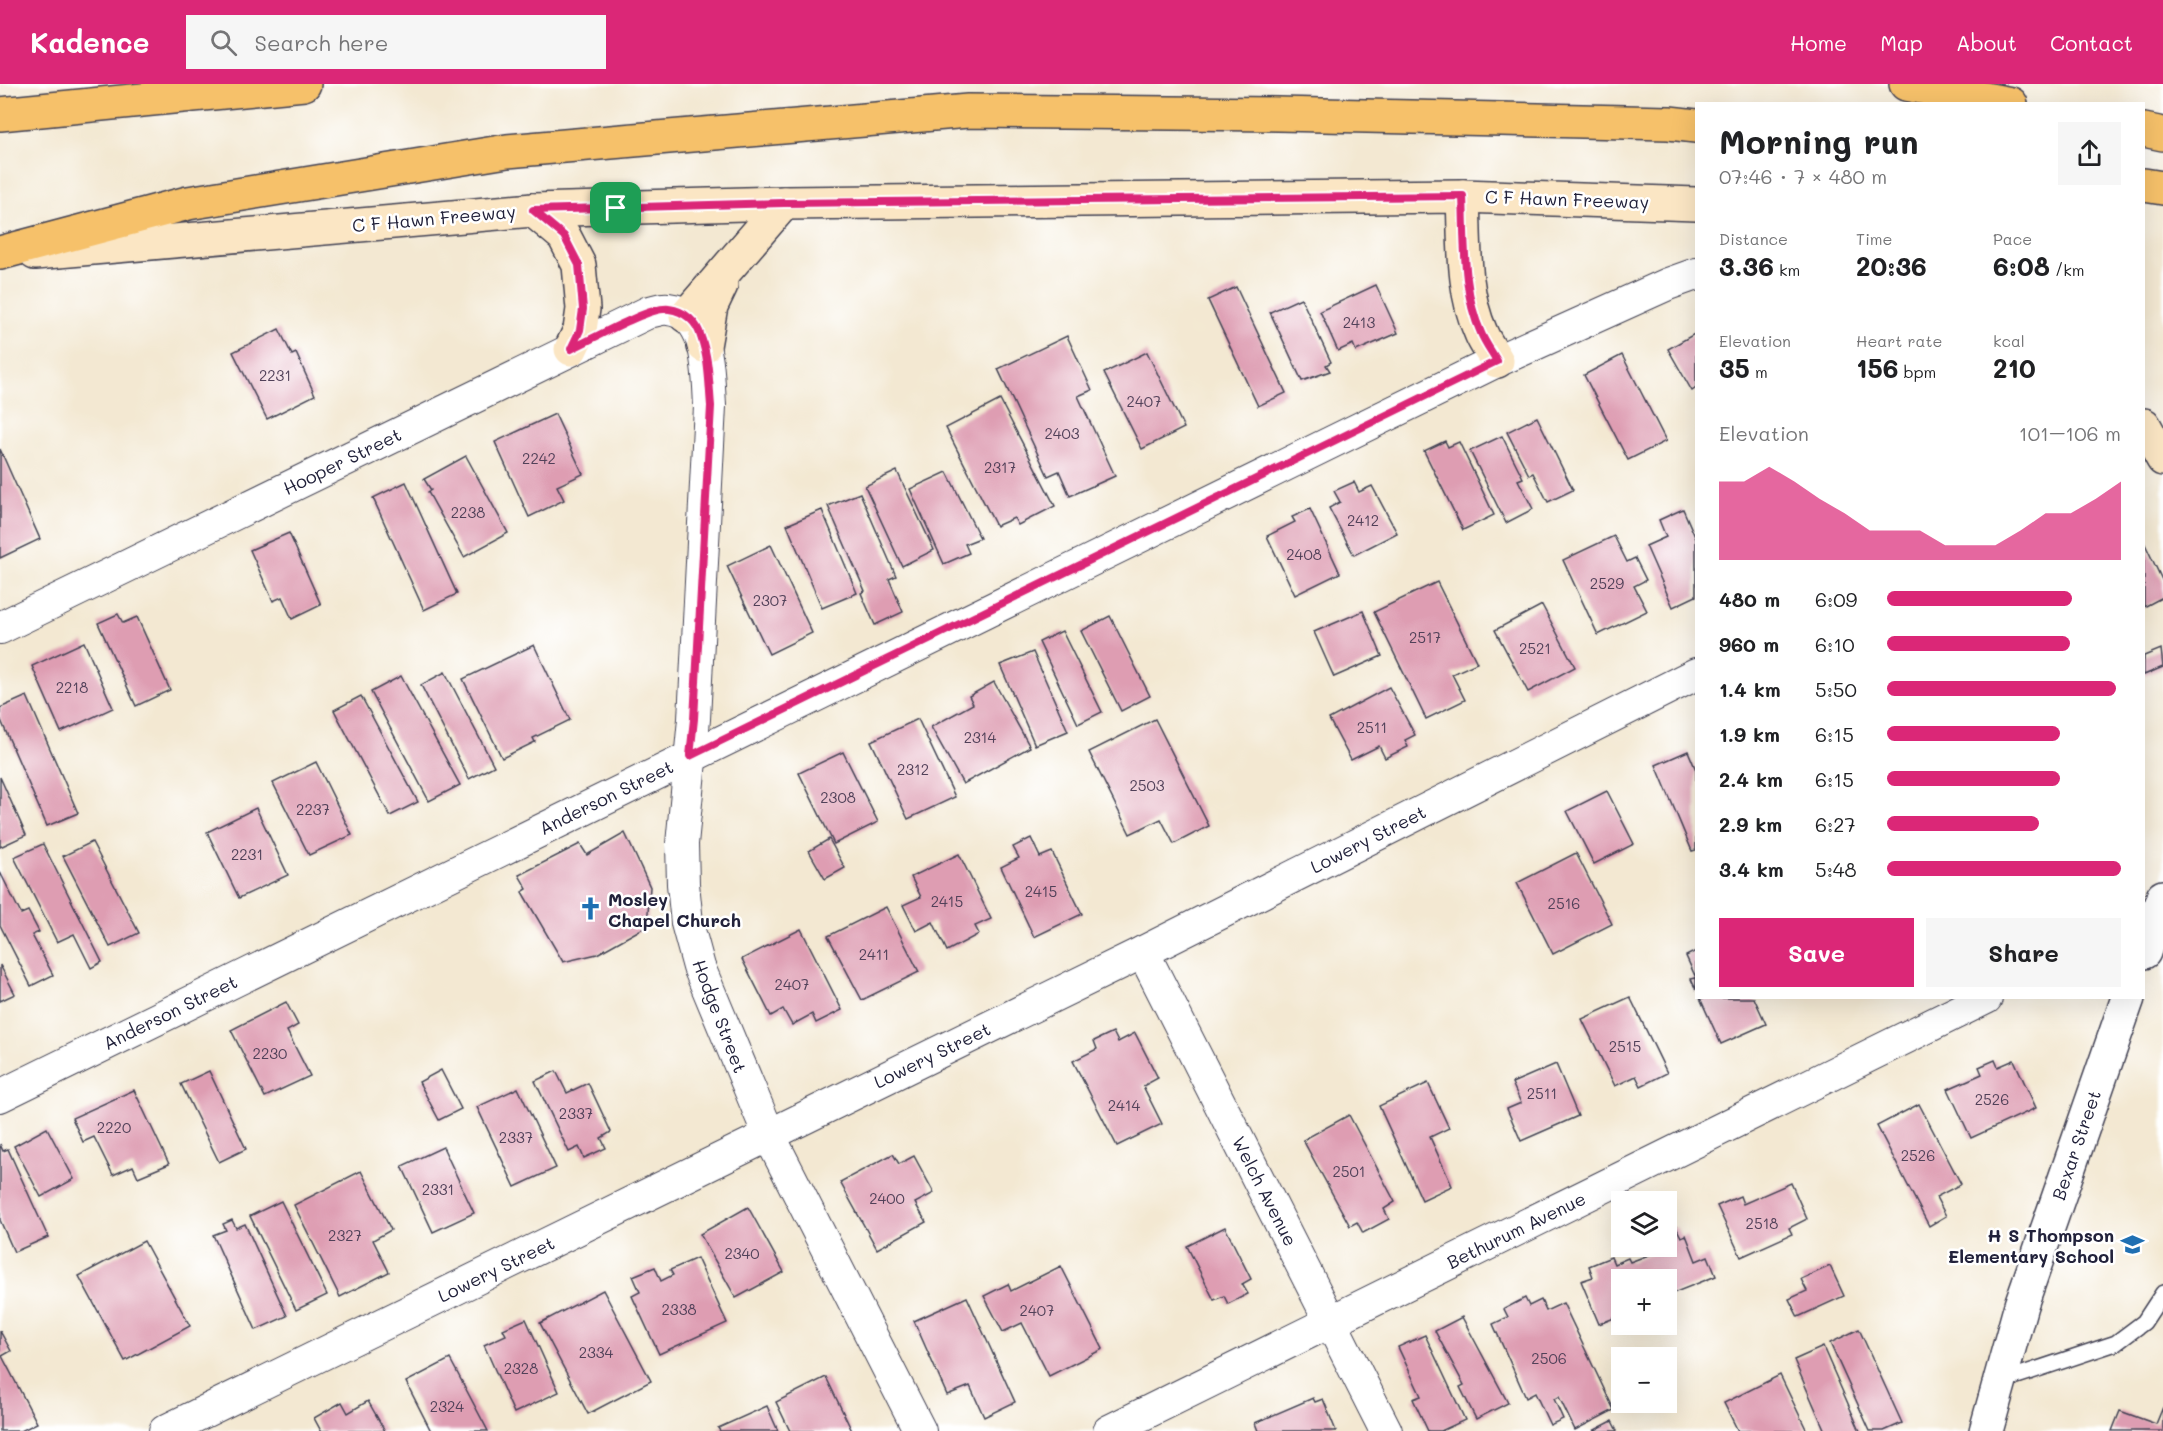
<!DOCTYPE html>
<meta charset="utf-8">
<style>
:root{--surface:#fff;--page:#f6f6f6;--text:#202124;--muted:#757577;--accent:#db2777}
body{margin:0;font-family:Mali,sans-serif;background:var(--page);color:var(--text);height:100vh;display:flex;flex-direction:column;font-size:22px;white-space:nowrap}
*{box-sizing:border-box;margin:0}
p{font-size:20px;color:var(--muted)}
.icon{flex:none;width:33px;height:33px;fill:none;stroke:currentColor;stroke-width:2;stroke-linecap:round;stroke-linejoin:round}
.map{position:relative;flex:1;overflow:hidden}
.drawer{position:absolute;left:1695px;top:18px;width:450px;height:897px;display:flex;flex-direction:column;background:var(--surface);border-radius:0px;box-shadow:0 6px 24px #0002}
.drawer>*{flex:none}
.tools{position:absolute;left:1611px;top:1107px;display:grid;gap:12px}
.tools a{display:grid;place-items:center;width:66px;height:66px;border-radius:0px;background:var(--surface);box-shadow:0 6px 24px #0002;font-size:30px}
.pin{position:absolute;display:grid;place-items:center;width:51px;height:51px;color:#fff;margin:-26px;border-radius:12px;box-shadow:0 3px 9px #0006}
.round{display:grid;place-items:center;flex:none;width:63px;height:63px;border-radius:0px;background:var(--page)}
.head{display:flex;align-items:center;justify-content:space-between;height:102px;padding:0 24px}
h1{font-size:33px;font-weight:800;line-height:45px}
.stats{display:grid;grid-template-columns:repeat(3,1fr);gap:9px;height:102px;padding:6px 24px}
.stats div{display:grid;align-content:center}
.stats b{font-size:26px;font-weight:800}
.stats small{font-size:16px;font-weight:400}
.stats p{font-size:16px}
.chart{height:168px;padding:12px 24px}
.chart p{display:flex;justify-content:space-between}
.chart svg{width:100%;height:108px;margin-top:6px;fill:var(--accent);opacity:.7}
.primary-button{display:flex;gap:12px;margin-top:auto;padding:12px 24px}
.primary-button a{flex:1;height:69px;border-radius:0px;background:var(--accent);color:#fff;font-size:24px;font-weight:800;line-height:69px;text-align:center}
.primary-button a+a{background:var(--page);color:var(--text)}
ul{padding:0 24px;list-style:none;font-size:20px}
li{display:grid;grid-template-columns:96px 72px 1fr;align-items:center;height:45px}
li i{height:15px;border-radius:8px;background:var(--accent)}
header{display:flex;align-items:center;gap:36px;box-sizing:border-box;height:84px;padding:0 30px;background:var(--accent);color:#fff}
header strong{font-size:28px}
nav{display:flex;gap:33px;margin-inline-start:auto;font-size:21px}
.search{width:420px;height:54px;background:var(--page);display:flex;align-items:center;gap:15px;box-sizing:border-box;padding:0 21px;border-radius:0px;color:var(--muted);font-size:22px}
.map>svg:first-child{display:block}
.building{fill:#de9db2}
.lines{fill:none;stroke-linecap:round;stroke-linejoin:round}
.service-casing{stroke:#414052;stroke-width:18}
.minor-casing{stroke:#414052;stroke-width:34}
.tertiary-casing{stroke:#414052;stroke-width:36}
.secondary-casing{stroke:#414052;stroke-width:36}
.motorway-casing{stroke:#414052;stroke-width:36}
.service{stroke:#fff;stroke-width:15}
.minor{stroke:#fff;stroke-width:32}
.tertiary{stroke:#fff;stroke-width:33}
.secondary{stroke:#fbe6c4;stroke-width:33}
.motorway{stroke:#f6c16b;stroke-width:33}
.route-casing{stroke:#fff;stroke-width:12}
.route{stroke:#db2777;stroke-width:8}
.labels{text-anchor:middle;dominant-baseline:central;stroke-width:5;stroke-linejoin:round;paint-order:stroke}
.number-label{font-size:15px;fill:#514159}
.street-label{font-size:18px;fill:#22223b;stroke:#fff}
.poi-label{font-size:18px;font-weight:bold;fill:#22223b;stroke:#fff;text-anchor:start}
</style>
<header>
<strong>Kadence</strong>
<div class="search"><svg class="icon" aria-label="search" viewBox="0 0 24 24"><circle cx="10" cy="10" r="6"/><path d="M15 15l6 6"/></svg>Search here</div>
<nav><a>Home</a><a>Map</a><a>About</a><a>Contact</a></nav>
</header>
<div class="map">
<svg width="2163" height="1347" viewBox="0 0 2163 1347">
<rect width="100%" height="100%" fill="#fff"/>
<filter id="ink" filterUnits="userSpaceOnUse"><feTurbulence type="fractalNoise" baseFrequency=".0167" numOctaves="2"/><feDisplacementMap in="SourceGraphic" scale="12" xChannelSelector="R" yChannelSelector="G"/><feConvolveMatrix kernelMatrix="1 2 1 2 8 2 1 2 1" color-interpolation-filters="sRGB"/></filter>
<filter id="wash" filterUnits="userSpaceOnUse"><feTurbulence type="fractalNoise" baseFrequency=".008" numOctaves="4" result="noise"/><feDisplacementMap in="SourceGraphic" scale="24" xChannelSelector="R" yChannelSelector="G"/><feGaussianBlur stdDeviation="1.35" result="paint"/><feColorMatrix in="noise" values="0 0 0 0 0 0 0 0 0 0 0 0 0 0 0 0 0 1.4 0 .05"/><feComposite in="paint" operator="in"/></filter>
<g filter="url(#wash)">
<rect width="100%" height="100%" fill="#f3e8d2"/>
<g id="blocks">
<g class="building">
<path d="M1376,201L1398,249L1356,267L1353,260L1338,267L1320,227Z"/>
<path d="M1236,203L1286,309L1258,322L1208,216Z"/>
<path d="M1301,214L1331,278L1326,281L1330,287L1302,297L1270,228Z"/>
<path d="M279,245L292,271L296,269L315,311L267,335L233,268Z"/>
<path d="M1696,249V304L1692,307L1668,265Z"/>
<path d="M1067,252L1092,306L1078,312L1115,392L1070,412L1059,387L1048,392L998,285Z"/>
<path d="M1147,268L1184,344L1142,365L1104,289Z"/>
<path d="M1622,271L1666,357L1628,376L1584,291Z"/>
<path d="M1000,316L1055,422L1018,441L1014,434L996,442L946,344Z"/>
<path d="M555,330L583,390L557,402L564,416L529,433L495,358Z"/>
<path d="M1537,333L1573,406L1548,418L1533,389L1529,391L1507,348Z"/>
<path d="M1502,352L1523,394L1518,396L1533,425L1506,439L1470,367Z"/>
<path d="M1445,357L1448,363L1459,358L1494,431L1463,446L1424,367Z"/>
<path d="M0,365L40,455L0,474Z"/>
<path d="M466,372L508,449L464,473L428,408L431,406L424,395Z"/>
<path d="M897,387L934,466L902,482L865,402Z"/>
<path d="M947,388L980,454L965,460L969,469L944,480L910,405Z"/>
<path d="M406,398L457,510L424,526L373,414Z"/>
<path d="M1354,398L1359,408L1372,402L1397,449L1354,471L1329,424L1340,418L1334,407Z"/>
<path d="M860,409L896,492L889,495L903,528L875,541L861,509L865,507L828,422Z"/>
<path d="M1310,425L1340,489L1295,511L1267,452L1295,438L1292,433Z"/>
<path d="M1683,425L1696,455V512L1673,523L1646,462L1666,453L1659,436Z"/>
<path d="M822,426L857,509L822,524L787,441Z"/>
<path d="M289,449L321,521L292,535L282,513L273,517L250,466Z"/>
<path d="M1614,452L1627,478L1635,474L1646,496L1634,502L1647,527L1598,551L1563,476Z"/>
<path d="M2144,458L2163,498V513L2144,523Z"/>
<path d="M771,461L812,549L769,570L727,482Z"/>
<path d="M1437,498L1477,579L1452,590L1465,616L1426,635L1374,528Z"/>
<path d="M1542,521L1575,583L1528,608L1495,546Z"/>
<path d="M1363,527L1382,572L1334,593L1314,548Z"/>
<path d="M118,530L123,539L137,533L170,606L136,622L98,539Z"/>
<path d="M1110,532L1150,612L1121,627L1081,547Z"/>
<path d="M1062,547L1102,628L1078,640L1039,558Z"/>
<path d="M84,558L113,624L61,648L32,582Z"/>
<path d="M534,561L570,636L533,654L535,658L502,674L463,595Z"/>
<path d="M2161,565L2163,583L2144,591V572Z"/>
<path d="M1033,568L1068,647L1035,661L1000,581Z"/>
<path d="M445,588L494,682L469,695L421,601Z"/>
<path d="M401,592L460,701L429,717L371,608Z"/>
<path d="M994,598L1030,663L963,700L931,643L973,620L969,612Z"/>
<path d="M1389,603L1415,651L1405,656L1408,663L1385,674L1379,662L1351,676L1329,635Z"/>
<path d="M27,612L78,729L47,742L0,634V624Z"/>
<path d="M361,612L418,718L390,732L334,626Z"/>
<path d="M918,635L955,713L908,735L871,657Z"/>
<path d="M1155,635L1209,742L1174,760L1161,735L1130,750L1089,668Z"/>
<path d="M1688,667L1696,686V766L1692,767L1656,681Z"/>
<path d="M843,668L878,738L834,760L799,689Z"/>
<path d="M316,678L352,751L309,771L273,699Z"/>
<path d="M0,693L26,751L0,763Z"/>
<path d="M1607,707L1634,760L1594,780L1567,727Z"/>
<path d="M256,724L288,791L239,814L207,748Z"/>
<path d="M625,749L650,803L647,842L597,870L563,878L522,808L527,805L519,791L580,760L587,771Z"/>
<path d="M1031,754L1040,773L1052,768L1082,830L1034,853L1001,783L1019,774L1013,763Z"/>
<path d="M829,755L845,784L825,795L809,767Z"/>
<path d="M92,758L139,849L110,863L63,772Z"/>
<path d="M43,760L102,878L91,884L74,850L57,858L14,773Z"/>
<path d="M1576,769L1612,840L1553,870L1517,799Z"/>
<path d="M959,770L991,835L975,842L979,850L947,867L933,838L916,847L903,821L921,813L911,793Z"/>
<path d="M0,788L21,830L28,827L39,848L32,851L53,891L31,902L0,841Z"/>
<path d="M886,823L919,888L862,916L828,852Z"/>
<path d="M801,845L842,926L816,939L812,930L792,941L783,925L771,932L742,875Z"/>
<path d="M1696,867V906L1691,895L1696,894L1686,872Z"/>
<path d="M0,881L15,910L0,917Z"/>
<path d="M1630,913L1667,989L1641,1002L1636,992L1615,1002L1582,935Z"/>
<path d="M1700,914H1754L1766,940L1721,960Z"/>
<path d="M286,918L298,941L287,947L310,992L265,1013L231,946Z"/>
<path d="M1113,948L1118,958L1135,949L1158,994L1143,1002L1162,1040L1117,1062L1073,977L1097,965L1094,957Z"/>
<path d="M1995,976L1998,983L2014,976L2036,1024L1971,1054L1948,1005L1982,990L1979,983Z"/>
<path d="M1556,980L1578,1032L1521,1057L1507,1025L1521,1019L1512,999Z"/>
<path d="M441,986L461,1025L439,1036L419,998Z"/>
<path d="M209,987L246,1065L219,1078L181,1000Z"/>
<path d="M556,987L567,1009L588,999L611,1048L601,1054L606,1064L584,1074L579,1063L569,1068L535,997Z"/>
<path d="M1428,999L1449,1044L1430,1053L1452,1102L1422,1116L1379,1022Z"/>
<path d="M518,1004L556,1084L515,1103L477,1023Z"/>
<path d="M134,1006L169,1080L138,1093L133,1082L113,1091L94,1053L83,1058L72,1034Z"/>
<path d="M1919,1020L1961,1100L1936,1113L1946,1132L1929,1142L1877,1042Z"/>
<path d="M1349,1031L1395,1118L1384,1125L1389,1135L1363,1149L1357,1138L1350,1142L1303,1056Z"/>
<path d="M47,1044L74,1095L41,1113L14,1062Z"/>
<path d="M0,1060L3,1067L8,1065L48,1153L14,1168L0,1136Z"/>
<path d="M443,1063L474,1129L433,1148L402,1082Z"/>
<path d="M893,1070L899,1080L914,1072L934,1109L915,1119L926,1138L877,1165L840,1098Z"/>
<path d="M361,1087L391,1146L373,1156L389,1188L340,1213L294,1121Z"/>
<path d="M1791,1099L1807,1135L1789,1144L1792,1150L1741,1173L1717,1122L1740,1112L1743,1120Z"/>
<path d="M281,1117L327,1211L296,1226L250,1132Z"/>
<path d="M748,1123L784,1188L736,1214L700,1150Z"/>
<path d="M232,1136L236,1144L245,1140L287,1232L256,1246L213,1151L226,1146L223,1140Z"/>
<path d="M1225,1143L1251,1195L1242,1200L1248,1210L1228,1220L1224,1212L1214,1216L1187,1162Z"/>
<path d="M1676,1143L1681,1153L1686,1151L1696,1177L1708,1172L1716,1192L1666,1212V1196H1622V1231L1599,1240L1581,1197L1593,1193L1589,1182L1611,1173L1614,1180L1628,1174L1630,1178L1654,1169L1652,1162H1666V1147Z"/>
<path d="M144,1157L190,1242L125,1277L79,1192Z"/>
<path d="M697,1174L727,1239L659,1270L632,1212L640,1208L633,1192L655,1183L661,1197L673,1191L670,1186Z"/>
<path d="M1061,1182L1103,1265L1049,1292L1022,1239L1003,1248L984,1212L1008,1200L1011,1207Z"/>
<path d="M1830,1182L1844,1212L1798,1233L1789,1215L1807,1207L1801,1195Z"/>
<path d="M603,1206L651,1297L588,1330L540,1239Z"/>
<path d="M967,1213L1015,1318L984,1333L970,1302L947,1311L914,1237Z"/>
<path d="M1525,1214L1529,1222L1541,1216L1546,1227L1563,1219L1614,1326L1575,1346L1559,1313L1554,1315L1563,1335L1550,1341L1535,1309L1526,1314L1493,1240L1508,1233L1504,1225Z"/>
<path d="M1462,1233L1508,1319L1476,1335L1460,1303L1464,1301L1435,1247Z"/>
<path d="M526,1235L559,1308L514,1329L484,1261L506,1251L503,1245Z"/>
<path d="M1859,1245L1902,1339L1884,1347H1870L1830,1259Z"/>
<path d="M0,1247L11,1267L2,1272L37,1339L21,1347H0Z"/>
<path d="M1425,1251L1465,1336L1441,1347H1428L1413,1315L1421,1312L1398,1263Z"/>
<path d="M1823,1263L1860,1347H1825L1794,1276Z"/>
<path d="M450,1275L488,1347H431L406,1298Z"/>
<path d="M1780,1291L1807,1347H1738L1724,1319Z"/>
<path d="M826,1293L852,1347H790L776,1318Z"/>
<path d="M1313,1314L1315,1318L1323,1315L1336,1347H1258L1255,1339Z"/>
<path d="M368,1317L385,1347H321L314,1334L342,1318L348,1329Z"/>
<path d="M767,1322L778,1347H720L718,1344Z"/>
<path d="M2163,1323V1347H2112L2120,1327L2156,1340Z"/>
<path d="M1612,1337L1617,1347H1593Z"/>
</g>
</g>
</g>
<g filter="url(#ink)">
<use href="#blocks" fill-opacity="0" stroke="#414052" stroke-width="1.5"/>
<g class="lines">
<defs>
<path id="service" d="M2002,1297L2116,1259L2144,1238L2163,1209"/>
<g id="minor">
<path d="M0,544L649,228C655,227 662,224 668,225C710,229 708,290 710,322L694,635L682,760L683,800L687,839L699,883L769,1051L920,1347"/>
<path d="M1143,868L1386,1347"/>
<path d="M0,1012L1497,277L1668,200L1696,190"/>
<path d="M165,1347L1143,868L1696,590"/>
<path d="M1109,1347L1986,914"/>
</g>
<g id="tertiary">
<path d="M2144,868L2163,813"/>
<path d="M1986,1347L2021,1221L2128,914"/>
</g>
<g id="secondary">
<path d="M1463,112C1465,158 1462,207 1481,249C1485,259 1492,268 1497,277"/>
<path d="M533,126L564,152L579,181L583,225L580,246L571,265"/>
<path d="M35,169L533,126L784,119L1463,112L1696,120"/>
<path d="M686,232L784,119"/>
<path d="M704,262L711,222L721,201"/>
<path d="M2144,341L2163,375"/>
</g>
<g id="motorway">
<path d="M1906,0L2011,20"/>
<path d="M0,30L304,0"/>
<path d="M2144,46L2163,50"/>
<path d="M2144,101L2163,104"/>
<path d="M0,169L188,119L507,67L968,27L1278,30L1669,39L1696,42"/>
</g>
</defs>
<use href="#service" class="service-casing"/>
<use href="#minor" class="minor-casing"/>
<use href="#tertiary" class="tertiary-casing"/>
<use href="#secondary" class="secondary-casing"/>
<use href="#motorway" class="motorway-casing"/>
<use href="#service" class="service"/>
<use href="#minor" class="minor"/>
<use href="#tertiary" class="tertiary"/>
<use href="#secondary" class="secondary"/>
<use href="#motorway" class="motorway"/>
</g>
</g>
<g class="lines" filter="url(#ink)">
<defs>
<path id="route" d="M1463,112C1465,157 1462,207 1481,249C1485,259 1492,268 1497,277L690,672L694,635L711,322C709,299 709,275 701,253C697,238 685,227 669,225C650,222 591,256 571,265L580,246L583,225L579,181L564,152L533,126L784,119Z"/>
</defs>
<use href="#route" class="route-casing"/>
<use href="#route" class="route"/>
</g>
<defs>
<symbol id="church-bare" viewBox="-9 -9 18 18"><path d="M-1.2-6h2.4v3.5h3.3v2.4h-3.3V6h-2.4V-.1h-3.3v-2.4h3.3Z" fill="#1f6fb2" stroke="#fff" stroke-width="2.5" paint-order="stroke"/></symbol>
<symbol id="school-bare" viewBox="-9 -9 18 18"><path d="M0-5L7-2L0 1L-7-2ZM-4 1L0 2.5L4 1V4Q0 6-4 4Z" fill="#1f6fb2" stroke="#fff" stroke-width="2.5" paint-order="stroke"/></symbol>
</defs>
<g fill-rule="evenodd">
<use href="#church-bare" x="574" y="808" width="33" height="33"/>
<use href="#school-bare" x="2116" y="1144" width="33" height="33"/>
</g>
<g class="labels">
<g class="number-label">
<text x="1359" y="238">2413</text>
<text x="275" y="291">2231</text>
<text x="1144" y="317">2407</text>
<text x="1062" y="349">2403</text>
<text x="539" y="374">2242</text>
<text x="1000" y="383">2317</text>
<text x="468" y="428">2238</text>
<text x="1363" y="436">2412</text>
<text x="1304" y="470">2408</text>
<text x="1607" y="499">2529</text>
<text x="770" y="516">2307</text>
<text x="1425" y="553">2517</text>
<text x="1535" y="564">2521</text>
<text x="72" y="603">2218</text>
<text x="1372" y="643">2511</text>
<text x="980" y="653">2314</text>
<text x="913" y="685">2312</text>
<text x="1147" y="701">2503</text>
<text x="838" y="713">2308</text>
<text x="313" y="725">2237</text>
<text x="247" y="770">2231</text>
<text x="1041" y="807">2415</text>
<text x="947" y="817">2415</text>
<text x="1564" y="819">2516</text>
<text x="874" y="870">2411</text>
<text x="792" y="900">2407</text>
<text x="1625" y="962">2515</text>
<text x="270" y="969">2230</text>
<text x="1542" y="1009">2511</text>
<text x="1992" y="1015">2526</text>
<text x="1124" y="1021">2414</text>
<text x="576" y="1029">2337</text>
<text x="114" y="1043">2220</text>
<text x="516" y="1053">2337</text>
<text x="1918" y="1071">2526</text>
<text x="1349" y="1087">2501</text>
<text x="438" y="1105">2331</text>
<text x="887" y="1114">2400</text>
<text x="1762" y="1139">2518</text>
<text x="345" y="1151">2327</text>
<text x="742" y="1169">2340</text>
<text x="679" y="1225">2338</text>
<text x="1037" y="1226">2407</text>
<text x="596" y="1268">2334</text>
<text x="1549" y="1274">2506</text>
<text x="521" y="1284">2328</text>
<text x="447" y="1322">2324</text>
</g>
<g class="street-label">
<text transform="translate(1567 115) rotate(2)">C F Hawn Freeway</text>
<text transform="translate(434 134) rotate(-5)">C F Hawn Freeway</text>
<text transform="translate(342 377) rotate(-26)">Hooper Street</text>
<text transform="translate(606 713) rotate(-26)">Anderson Street</text>
<text transform="translate(1368 755) rotate(-27)">Lowery Street</text>
<text transform="translate(170 928) rotate(-26)">Anderson Street</text>
<text transform="translate(720 932) rotate(69)">Hodge Street</text>
<text transform="translate(932 971) rotate(-26)">Lowery Street</text>
<text transform="translate(2076 1061) rotate(-71)">Bexar Street</text>
<text transform="translate(1265 1107) rotate(63)">Welch Avenue</text>
<text transform="translate(1516 1146) rotate(-26)">Bethurum Avenue</text>
<text transform="translate(496 1185) rotate(-26)">Lowery Street</text>
</g>
<g class="poi-label">
<text x="608" y="815">Mosley<tspan x="608" dy="21">Chapel Church</tspan></text>
<text x="2114" y="1151" text-anchor="end">H S Thompson<tspan x="2114" dy="21">Elementary School</tspan></text>
</g>
</g>
</svg>
<div class="tools">
<a><svg class="icon" aria-label="layers" viewBox="0 0 24 24"><path d="M12 4l9 5-9 5-9-5zM3 14l9 5 9-5"/></svg></a>
<a>+</a>
<a>−</a>
</div>
<div class="pin" style="left:616px;top:124px;background:#1e9e55"><svg class="icon" aria-label="arrive" viewBox="0 0 24 24"><path d="M6 21V4h12l-3 4 3 4H6"/></svg></div>
<section class="drawer">
<div class="head"><div><h1>Morning run</h1><p>07:46 · 7 × 480 m</p></div><a class="round"><svg class="icon" aria-label="share" viewBox="0 0 24 24"><path d="M12 15V3M7 8l5-5 5 5M5 13v7h14v-7"/></svg></a></div>
<div class="stats">
<div><p>Distance</p><b>3.36<small> km</small></b></div>
<div><p>Time</p><b>20:36</b></div>
<div><p>Pace</p><b>6:08<small> /km</small></b></div>
</div>
<div class="stats">
<div><p>Elevation</p><b>35<small> m</small></b></div>
<div><p>Heart rate</p><b>156<small> bpm</small></b></div>
<div><p>kcal</p><b>210</b></div>
</div>
<div class="chart"><p><span>Elevation</span>101–106 m</p>
<svg viewBox="0 0 160 44" preserveAspectRatio="none"><path d="M0 44V12L10 12L20 6L30 12L40 19L50 25L60 32L70 32L80 32L90 38L100 38L110 38L120 32L130 25L140 25L150 19L160 12V44z"/></svg>
</div>
<ul>
<li><b>480 m</b>6:09<i style="width:79%"></i></li>
<li><b>960 m</b>6:10<i style="width:78%"></i></li>
<li><b>1.4 km</b>5:50<i style="width:98%"></i></li>
<li><b>1.9 km</b>6:15<i style="width:74%"></i></li>
<li><b>2.4 km</b>6:15<i style="width:74%"></i></li>
<li><b>2.9 km</b>6:27<i style="width:65%"></i></li>
<li><b>3.4 km</b>5:48<i style="width:100%"></i></li>
</ul>
<div class="primary-button"><a>Save</a><a>Share</a></div>
</section>
</div>
